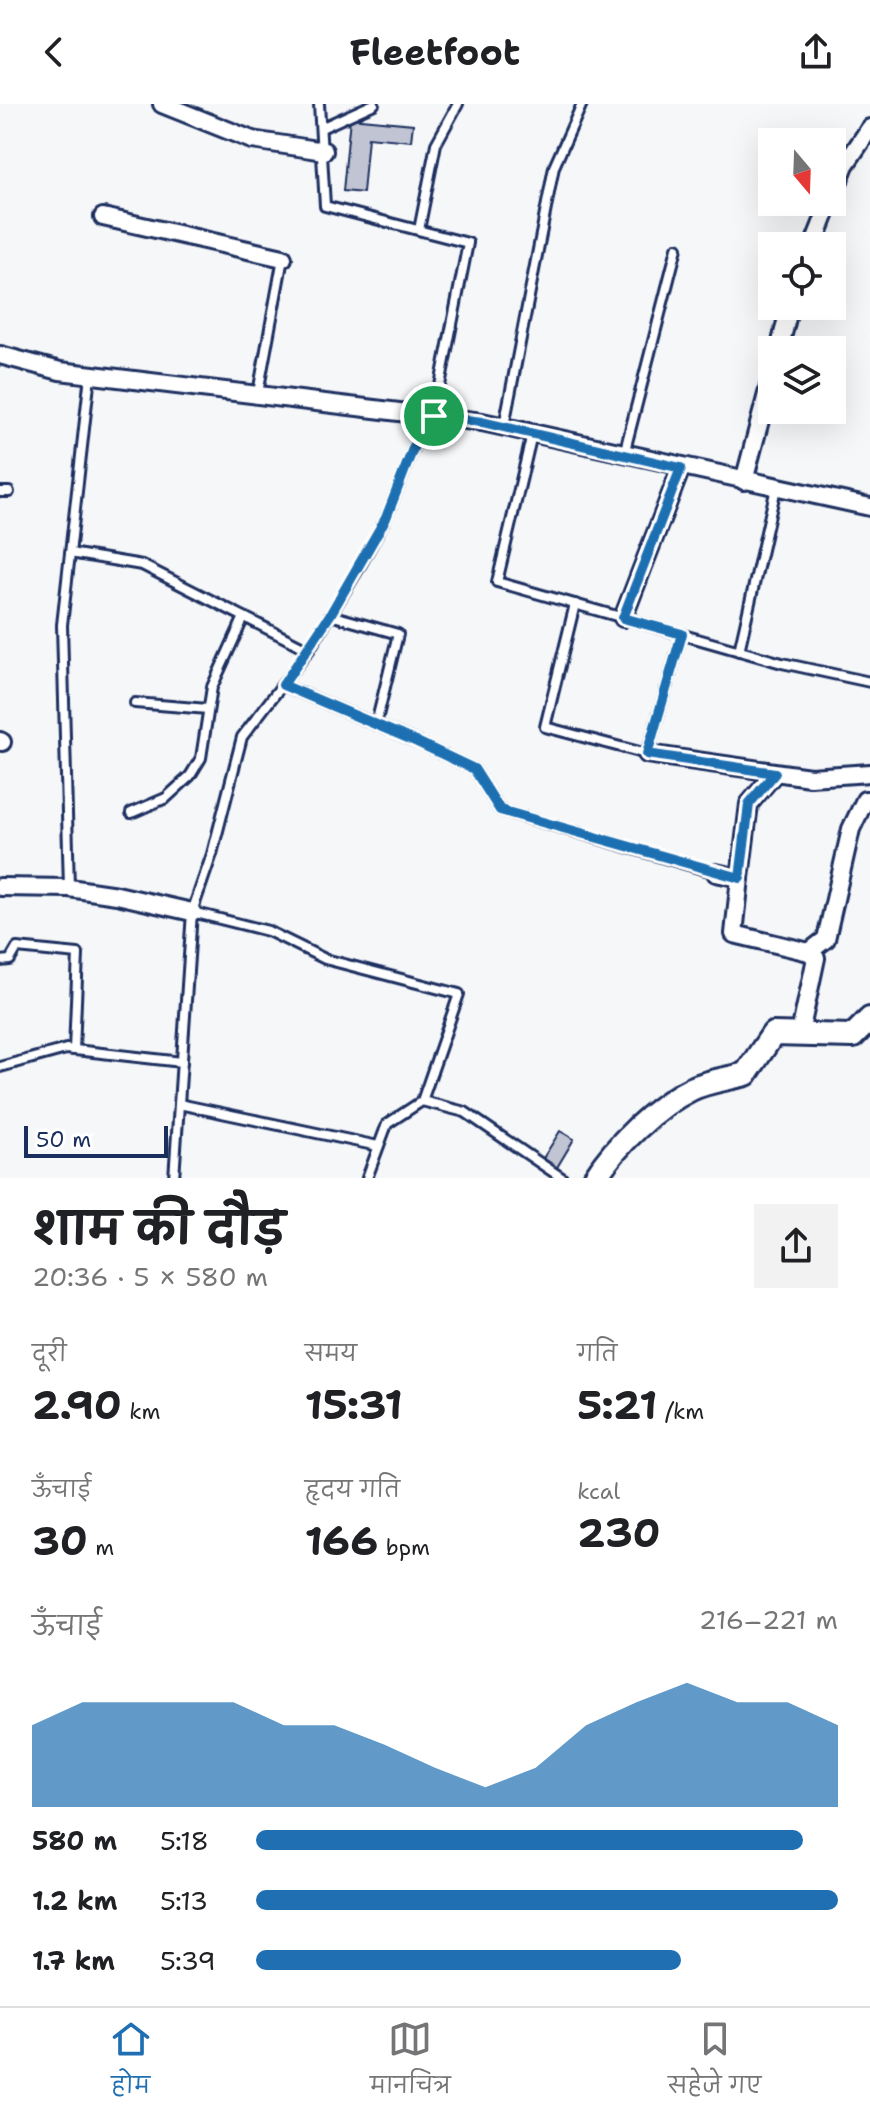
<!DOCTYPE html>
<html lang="hi">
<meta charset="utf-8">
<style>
:root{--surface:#fff;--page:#f2f2f2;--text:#202124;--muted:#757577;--line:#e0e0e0;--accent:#1f6fb2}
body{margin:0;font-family:"Shantell Sans","Playpen Sans Deva",sans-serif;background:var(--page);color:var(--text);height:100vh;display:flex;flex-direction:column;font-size:30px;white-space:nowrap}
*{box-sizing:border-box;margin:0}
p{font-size:26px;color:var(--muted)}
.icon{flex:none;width:44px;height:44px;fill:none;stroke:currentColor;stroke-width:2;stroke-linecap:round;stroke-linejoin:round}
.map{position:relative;height:1074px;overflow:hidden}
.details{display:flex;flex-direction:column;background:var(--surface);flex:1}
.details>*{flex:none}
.needle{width:52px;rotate:161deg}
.tools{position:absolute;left:758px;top:24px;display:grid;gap:16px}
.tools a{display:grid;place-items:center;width:88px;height:88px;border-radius:0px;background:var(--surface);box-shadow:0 8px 32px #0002;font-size:40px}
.scale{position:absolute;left:24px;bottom:20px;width:144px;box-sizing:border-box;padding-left:8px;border:4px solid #1b2f5e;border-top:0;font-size:22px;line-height:28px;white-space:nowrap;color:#1b2f5e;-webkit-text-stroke:6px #fff;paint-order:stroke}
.pin{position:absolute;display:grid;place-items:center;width:68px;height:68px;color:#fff;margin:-34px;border:4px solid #fff;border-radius:50%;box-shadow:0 2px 8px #0007}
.round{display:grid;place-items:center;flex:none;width:84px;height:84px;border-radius:0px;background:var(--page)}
.head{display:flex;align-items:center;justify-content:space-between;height:136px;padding:0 32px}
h1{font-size:44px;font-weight:700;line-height:60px}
.metrics{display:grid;grid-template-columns:repeat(3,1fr);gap:12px;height:136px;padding:8px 32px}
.metrics div{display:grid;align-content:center}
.metrics b{font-size:40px;font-weight:700}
.metrics small{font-size:22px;font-weight:400}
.metrics p{font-size:22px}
.chart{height:224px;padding:16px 32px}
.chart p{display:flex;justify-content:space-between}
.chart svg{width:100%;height:144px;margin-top:8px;fill:var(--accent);opacity:.7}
ul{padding:0 32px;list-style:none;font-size:26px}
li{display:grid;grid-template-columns:128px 96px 1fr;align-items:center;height:60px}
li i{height:20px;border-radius:10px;background:var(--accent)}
header{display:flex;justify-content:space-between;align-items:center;height:104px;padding:0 32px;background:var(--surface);font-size:36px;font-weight:700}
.tabs{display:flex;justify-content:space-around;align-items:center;height:112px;border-top:2px solid var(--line);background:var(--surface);font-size:22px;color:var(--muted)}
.tabs a{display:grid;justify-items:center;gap:4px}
.tabs .selected{color:var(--accent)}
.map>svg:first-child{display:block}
.building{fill:#c0c4d3;stroke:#1b2f5e;stroke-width:2}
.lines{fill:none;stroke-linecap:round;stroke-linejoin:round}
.lane-casing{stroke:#1b2f5e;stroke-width:14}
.street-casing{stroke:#1b2f5e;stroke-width:22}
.secondary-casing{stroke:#1b2f5e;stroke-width:28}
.lane{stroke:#fff;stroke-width:8}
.street{stroke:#fff;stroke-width:16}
.secondary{stroke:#fff;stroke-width:22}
.route-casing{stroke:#fff;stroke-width:16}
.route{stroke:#1f6fb2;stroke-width:10}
</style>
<header><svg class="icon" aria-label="back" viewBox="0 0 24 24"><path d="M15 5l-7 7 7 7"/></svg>Fleetfoot<svg class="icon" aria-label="share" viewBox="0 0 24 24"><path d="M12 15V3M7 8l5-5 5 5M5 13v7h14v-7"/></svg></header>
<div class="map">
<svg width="870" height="1074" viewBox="0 0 870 1074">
<rect width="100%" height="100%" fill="#f6f7f9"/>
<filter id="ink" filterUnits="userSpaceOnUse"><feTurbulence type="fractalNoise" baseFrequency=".0125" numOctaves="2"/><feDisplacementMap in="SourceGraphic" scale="16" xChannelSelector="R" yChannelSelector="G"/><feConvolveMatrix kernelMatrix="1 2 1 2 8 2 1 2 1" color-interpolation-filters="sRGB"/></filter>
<g filter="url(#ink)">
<g class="building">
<path d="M350,14L413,20L411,37L368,33L363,89L343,87Z"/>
<path d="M560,1027L574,1035L556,1065L542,1056Z"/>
</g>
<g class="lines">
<defs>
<g id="lane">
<path d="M319,0L325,102L468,139L434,312"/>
<path d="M321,24L374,0"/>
<path d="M419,126L436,40L458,0"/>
<path d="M258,289L283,154"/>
<path d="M504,322L554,63L582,0"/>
<path d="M532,330L497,478L782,559L870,578"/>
<path d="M624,350L677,144"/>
<path d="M0,388H9"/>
<path d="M70,449L142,461L309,546"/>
<path d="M575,500L545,623L647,650L682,530"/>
<path d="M330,511L398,530L376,620"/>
<path d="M739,547L776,384"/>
<path d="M283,581L417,638L474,665L500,706L716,769"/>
<path d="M135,599L208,605"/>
<path d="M131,709L166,694L190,672L201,654L212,583L244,513"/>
<path d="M69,784L62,521L90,271"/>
<path d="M192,808L268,827L325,855L459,890L422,997"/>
<path d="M0,857L10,856L17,844L78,850L74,946"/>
<path d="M0,963L66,945L182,958"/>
<path d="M179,1000L378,1042"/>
<path d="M174,1074L192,808L212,750L242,633L309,546L359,464L386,414L426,312"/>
<path d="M367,1074L387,1020L422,997L465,1008L562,1074"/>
</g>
<g id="street">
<path d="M162,0L252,36L324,47"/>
<path d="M103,113L283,154"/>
<path d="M813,142L845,61L870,24"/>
<path d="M779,246L790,202"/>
<path d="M0,251L60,267L482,318L870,403"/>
<path d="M744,377L772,271"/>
<path d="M623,514L681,364"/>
<path d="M0,637L2,638"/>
<path d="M647,650L810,673L870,669"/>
<path d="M716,769L740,774L734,830L809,848L816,854L800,929"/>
<path d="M740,774L749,700L775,669"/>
<path d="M0,783L69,784L117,791L192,808"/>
<path d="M809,848L826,835L851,725L865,696H870"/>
</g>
<path id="secondary" d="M595,1074C615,1042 656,1002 691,985C707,977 728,975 746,970L773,930L853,932L870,915"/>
</defs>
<use href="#lane" class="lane-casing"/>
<use href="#street" class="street-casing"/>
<use href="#secondary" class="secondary-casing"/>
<use href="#lane" class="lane"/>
<use href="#street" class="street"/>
<use href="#secondary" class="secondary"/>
</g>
</g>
<g class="lines" filter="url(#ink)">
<defs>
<path id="route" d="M426,311L482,318L681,364L623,514L682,530L647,650L775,669L749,700L740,774L500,706L474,665L417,638L283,581L330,511L386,414Z"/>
</defs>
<use href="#route" class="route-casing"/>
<use href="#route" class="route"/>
</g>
</svg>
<div class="tools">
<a><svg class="needle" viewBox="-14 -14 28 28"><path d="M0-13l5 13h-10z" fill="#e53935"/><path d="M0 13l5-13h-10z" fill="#757577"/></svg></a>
<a><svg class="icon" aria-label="locate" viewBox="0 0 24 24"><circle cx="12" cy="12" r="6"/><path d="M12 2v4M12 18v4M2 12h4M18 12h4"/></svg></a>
<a><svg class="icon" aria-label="layers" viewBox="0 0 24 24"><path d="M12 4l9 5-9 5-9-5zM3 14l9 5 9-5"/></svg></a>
</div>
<div class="scale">50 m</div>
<div class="pin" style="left:434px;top:312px;background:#1e9e55"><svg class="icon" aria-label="arrive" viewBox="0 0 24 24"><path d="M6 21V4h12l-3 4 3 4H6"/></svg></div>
</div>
<section class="details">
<div class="head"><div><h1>शाम की दौड़</h1><p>20:36 · 5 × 580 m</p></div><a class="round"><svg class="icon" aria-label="share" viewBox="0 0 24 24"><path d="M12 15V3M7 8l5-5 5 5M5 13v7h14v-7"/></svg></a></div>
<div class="metrics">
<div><p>दूरी</p><b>2.90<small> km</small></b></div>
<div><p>समय</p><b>15:31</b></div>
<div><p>गति</p><b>5:21<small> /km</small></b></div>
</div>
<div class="metrics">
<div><p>ऊँचाई</p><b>30<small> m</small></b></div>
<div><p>हृदय गति</p><b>166<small> bpm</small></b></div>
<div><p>kcal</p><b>230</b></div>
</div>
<div class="chart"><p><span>ऊँचाई</span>216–221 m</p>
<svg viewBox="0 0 160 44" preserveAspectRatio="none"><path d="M0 44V19L10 12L20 12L30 12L40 12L50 19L60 19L70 25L80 32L90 38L100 32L110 19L120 12L130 6L140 12L150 12L160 19V44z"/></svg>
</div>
<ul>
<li><b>580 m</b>5:18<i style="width:94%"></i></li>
<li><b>1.2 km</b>5:13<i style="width:100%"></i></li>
<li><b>1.7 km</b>5:39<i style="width:73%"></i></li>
</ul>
</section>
<nav class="tabs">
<a class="selected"><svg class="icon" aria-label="home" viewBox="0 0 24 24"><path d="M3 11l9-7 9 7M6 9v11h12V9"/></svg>होम</a>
<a><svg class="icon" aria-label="map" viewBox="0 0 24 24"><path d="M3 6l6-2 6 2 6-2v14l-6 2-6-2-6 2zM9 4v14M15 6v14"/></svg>मानचित्र</a>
<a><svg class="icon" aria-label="saved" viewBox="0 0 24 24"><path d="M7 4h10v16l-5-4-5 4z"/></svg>सहेजे गए</a>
</nav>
